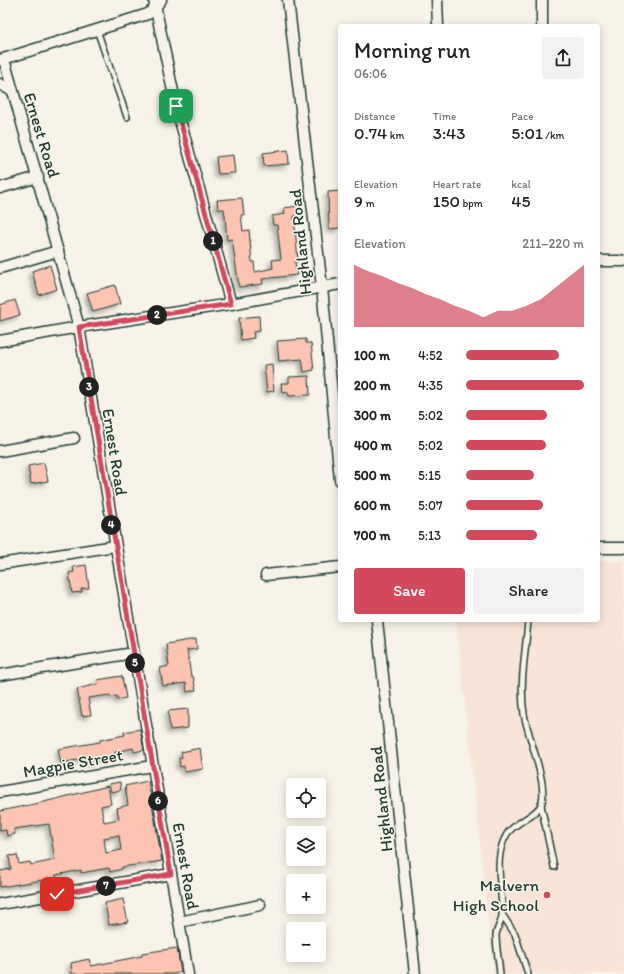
<!DOCTYPE html>
<meta charset="utf-8">
<style>
:root{--surface:#fff;--page:#f2f2f2;--text:#222;--muted:#767676;--accent:#d1495b}
body{margin:0;font-family:Itim,sans-serif;background:var(--page);color:var(--text);height:100vh;display:flex;flex-direction:column;font-size:15px;white-space:nowrap}
*{box-sizing:border-box;margin:0}
p{font-size:13px;color:var(--muted)}
.icon{flex:none;width:22px;height:22px;fill:none;stroke:currentColor;stroke-width:2;stroke-linecap:round;stroke-linejoin:round}
.map{position:relative;flex:1;overflow:hidden}
.details{position:absolute;left:338px;top:24px;width:262px;height:598px;display:flex;flex-direction:column;background:var(--surface);border-radius:4px;box-shadow:0 2px 10px #0003}
.details>*{flex:none}
.tools{position:absolute;left:286px;top:778px;display:grid;gap:8px}
.tools a{display:grid;place-items:center;width:40px;height:40px;border-radius:4px;background:var(--surface);box-shadow:0 2px 10px #0003;font-size:20px}
.pin{position:absolute;display:grid;place-items:center;width:34px;height:34px;color:#fff;margin:-17px;border-radius:8px;box-shadow:0 2px 6px #0006}
.km{position:absolute;width:20px;height:20px;margin:-10px;border-radius:50%;background:#222;color:#fff;font-size:11px;line-height:20px;text-align:center}
.round{display:grid;place-items:center;flex:none;width:42px;height:42px;border-radius:4px;background:var(--page)}
.summary{display:flex;align-items:center;justify-content:space-between;height:68px;padding:0 16px}
h1{font-size:22px;font-weight:600;line-height:30px}
.metrics{display:grid;grid-template-columns:repeat(3,1fr);gap:6px;height:68px;padding:4px 16px}
.metrics div{display:grid;align-content:center}
.metrics b{font-size:17px;font-weight:600}
.metrics small{font-size:11px;font-weight:400}
.metrics p{font-size:11px}
.chart{height:112px;padding:8px 16px}
.chart p{display:flex;justify-content:space-between}
.chart svg{width:100%;height:72px;margin-top:4px;fill:var(--accent);opacity:.7}
.action{display:flex;gap:8px;margin-top:auto;padding:8px 16px}
.action a{flex:1;height:46px;border-radius:4px;background:var(--accent);color:#fff;font-size:16px;font-weight:600;line-height:46px;text-align:center}
.action a+a{background:var(--page);color:var(--text)}
ul{padding:0 16px;list-style:none;font-size:13px}
li{display:grid;grid-template-columns:64px 48px 1fr;align-items:center;height:30px}
li i{height:10px;border-radius:5px;background:var(--accent)}
.map>svg:first-child{display:block}
.built{fill:#f8e5d8}
.building{fill:#fcc4b1;stroke:#1f3d34;fill-rule:evenodd;filter:url(#shadow)}
.lines{fill:none;stroke-linecap:round;stroke-linejoin:round}
.lane-casing{stroke:#1f3d34;stroke-width:8}
.street-casing{stroke:#1f3d34;stroke-width:13}
.lane{stroke:#f7f3e8;stroke-width:5}
.street{stroke:#f7f3e8;stroke-width:10}
.route-casing{stroke:#fff;stroke-width:8}
.route{stroke:#d1495b;stroke-width:5}
.poi-dot{fill:#d1495b;stroke:#f7f3e8;stroke-width:1.5}
.labels{text-anchor:middle;dominant-baseline:central;stroke-width:3;stroke-linejoin:round;paint-order:stroke}
.street-label{font-size:17px;fill:#1f3d34;stroke:#f7f3e8}
.poi-label{font-size:17px;fill:#1f3d34;stroke:#f7f3e8;text-anchor:end}
</style>
<div class="map">
<svg width="624" height="974" viewBox="0 0 624 974">
<defs>
<filter id="shadow"><feDropShadow dx="-3.5" dy="3.5" stdDeviation="2" flood-color="#0004"/></filter>
</defs>
<rect width="100%" height="100%" fill="#f7f3e8"/>
<filter id="ink" filterUnits="userSpaceOnUse"><feTurbulence type="fractalNoise" baseFrequency=".025" numOctaves="2"/><feDisplacementMap in="SourceGraphic" scale="8" xChannelSelector="R" yChannelSelector="G"/><feConvolveMatrix kernelMatrix="1 2 1 2 8 2 1 2 1" color-interpolation-filters="sRGB"/></filter>
<g filter="url(#ink)">
<path class="built" d="M598,561H624V974H494L456,620H598Z"/>
<g class="building">
<path d="M288,150L289,164L264,166L263,153Z"/>
<path d="M233,155L235,173L218,174L216,157Z"/>
<path d="M340,191V228L329,229L328,192Z"/>
<path d="M242,198L244,215H241L243,231L249,230L252,262H254L255,272L273,268L272,260L281,259L277,225H273L272,216L285,214L284,208L298,206L299,216H294L298,261L295,262L297,275L262,279L263,284L239,287L232,239L227,240L225,216L224,209H218L217,200Z"/>
<path d="M50,265L57,289L39,295L32,271Z"/>
<path d="M115,285L120,304L93,312L87,293Z"/>
<path d="M15,300L20,315L0,321V305Z"/>
<path d="M259,316L260,331L253,332L254,338L241,340L239,318Z"/>
<path d="M306,339V343H311L314,370L304,372L302,359L279,361L277,341Z"/>
<path d="M272,364L274,391L267,392L264,365Z"/>
<path d="M309,376L310,395L289,396L288,392L282,393L281,383H289V377Z"/>
<path d="M44,463L48,481L31,484L28,466Z"/>
<path d="M86,565L89,588L81,589L82,592L72,593L69,573L74,572L73,567Z"/>
<path d="M196,639L197,649L187,650L191,676H193L196,690L187,692L186,683L163,686L160,668L169,666L166,644Z"/>
<path d="M122,676L126,698L117,700V696L109,697L110,695L88,698L91,715L82,716L77,689L98,684L97,680Z"/>
<path d="M188,709V728L170,730L168,711Z"/>
<path d="M140,729L144,750L134,752L133,748L115,752V755L99,758V761L89,763L88,758L61,763L58,749L100,742V740L125,735L124,732Z"/>
<path d="M200,748L203,769L185,772L184,766L180,767L179,758H182L181,752Z"/>
<path d="M148,781L162,861L122,867V869L110,872L109,868L81,873V870L56,875V878L0,887V871L11,869L9,856L17,855L19,864L30,862L31,865L55,860L49,824L14,829L15,834L7,836L6,830L0,831V811L44,802L108,786L111,804L101,806L104,822L119,819L117,808L128,805L125,786ZM119,835L121,850L106,853L104,838Z"/>
<path d="M120,782L121,790L111,792L109,784Z"/>
<path d="M123,899L128,922L109,925L105,903Z"/>
<path d="M177,948L181,972L174,974H72L71,963L89,959L91,966L142,956V953Z"/>
</g>
<g class="lines">
<defs>
<g id="lane">
<path d="M97,30L127,117"/>
<path d="M541,805L554,867"/>
<path d="M503,916L515,934L528,974"/>
<path d="M500,974C499,961 496,948 496,935C497,928 502,921 502,915C503,888 492,859 507,834C514,822 539,815 542,802C547,781 528,737 524,714C519,683 526,651 528,620"/>
</g>
<g id="street">
<path d="M154,0L176,106L231,304"/>
<path d="M288,0L322,287L340,480"/>
<path d="M437,0L438,26"/>
<path d="M542,0V26"/>
<path d="M4,59L79,327L188,974"/>
<path d="M0,60L148,14L152,11L161,0"/>
<path d="M0,84L12,91"/>
<path d="M0,188L38,177"/>
<path d="M598,261H624"/>
<path d="M0,268L58,251"/>
<path d="M0,341L79,327L231,304L340,284"/>
<path d="M0,451L74,438"/>
<path d="M598,548H624"/>
<path d="M0,564L115,546"/>
<path d="M266,575L340,567"/>
<path d="M377,620L415,974"/>
<path d="M0,675L133,653"/>
<path d="M0,792L152,766"/>
<path d="M0,904L171,874"/>
<path d="M179,922L260,905"/>
</g>
</defs>
<use href="#lane" class="lane-casing"/>
<use href="#street" class="street-casing"/>
<use href="#lane" class="lane"/>
<use href="#street" class="street"/>
</g>
</g>
<g class="lines" filter="url(#ink)">
<defs>
<path id="route" d="M57,894L171,874L79,327L231,304L176,106"/>
</defs>
<use href="#route" class="route-casing"/>
<use href="#route" class="route"/>
</g>
<circle class="poi-dot" cx="547" cy="895" r="4"/>
<g class="labels">
<g class="street-label">
<text transform="translate(42 135) rotate(73)">Ernest Road</text>
<text transform="translate(300 242) rotate(-96)">Highland Road</text>
<text transform="translate(115 452) rotate(81)">Ernest Road</text>
<text transform="translate(73 763) rotate(-10)">Magpie Street</text>
<text transform="translate(381 799) rotate(-96)">Highland Road</text>
<text transform="translate(186 866) rotate(80)">Ernest Road</text>
</g>
<g class="poi-label">
<text x="539" y="885">Malvern<tspan x="539" dy="20">High School</tspan></text>
</g>
</g>
</svg>
<div class="tools">
<a><svg class="icon" aria-label="locate" viewBox="0 0 24 24"><circle cx="12" cy="12" r="6"/><path d="M12 2v4M12 18v4M2 12h4M18 12h4"/></svg></a>
<a><svg class="icon" aria-label="layers" viewBox="0 0 24 24"><path d="M12 4l9 5-9 5-9-5zM3 14l9 5 9-5"/></svg></a>
<a>+</a>
<a>−</a>
</div>
<div class="pin" style="left:176px;top:106px;background:#1e9e55"><svg class="icon" aria-label="arrive" viewBox="0 0 24 24"><path d="M6 21V4h12l-3 4 3 4H6"/></svg></div>
<div class="pin" style="left:57px;top:894px;background:#d93025"><svg class="icon" aria-label="check" viewBox="0 0 24 24"><path d="M5 12l5 5 9-10"/></svg></div>
<b class="km" style="left:213px;top:241px">1</b>
<b class="km" style="left:157px;top:315px">2</b>
<b class="km" style="left:89px;top:387px">3</b>
<b class="km" style="left:111px;top:525px">4</b>
<b class="km" style="left:135px;top:663px">5</b>
<b class="km" style="left:158px;top:801px">6</b>
<b class="km" style="left:106px;top:886px">7</b>
<section class="details">
<div class="summary"><div><h1>Morning run</h1><p>06:06</p></div><a class="round"><svg class="icon" aria-label="share" viewBox="0 0 24 24"><path d="M12 15V3M7 8l5-5 5 5M5 13v7h14v-7"/></svg></a></div>
<div class="metrics">
<div><p>Distance</p><b>0.74<small> km</small></b></div>
<div><p>Time</p><b>3:43</b></div>
<div><p>Pace</p><b>5:01<small> /km</small></b></div>
</div>
<div class="metrics">
<div><p>Elevation</p><b>9<small> m</small></b></div>
<div><p>Heart rate</p><b>150<small> bpm</small></b></div>
<div><p>kcal</p><b>45</b></div>
</div>
<div class="chart"><p><span>Elevation</span>211–220 m</p>
<svg viewBox="0 0 160 44" preserveAspectRatio="none"><path d="M0 44V6L10 10L20 13L30 17L40 20L50 24L60 27L70 31L80 34L90 38L100 34L110 34L120 31L130 27L140 20L150 13L160 6V44z"/></svg>
</div>
<ul>
<li><b>100 m</b>4:52<i style="width:79%"></i></li>
<li><b>200 m</b>4:35<i style="width:100%"></i></li>
<li><b>300 m</b>5:02<i style="width:69%"></i></li>
<li><b>400 m</b>5:02<i style="width:68%"></i></li>
<li><b>500 m</b>5:15<i style="width:58%"></i></li>
<li><b>600 m</b>5:07<i style="width:65%"></i></li>
<li><b>700 m</b>5:13<i style="width:60%"></i></li>
</ul>
<div class="action"><a>Save</a><a>Share</a></div>
</section>
</div>
